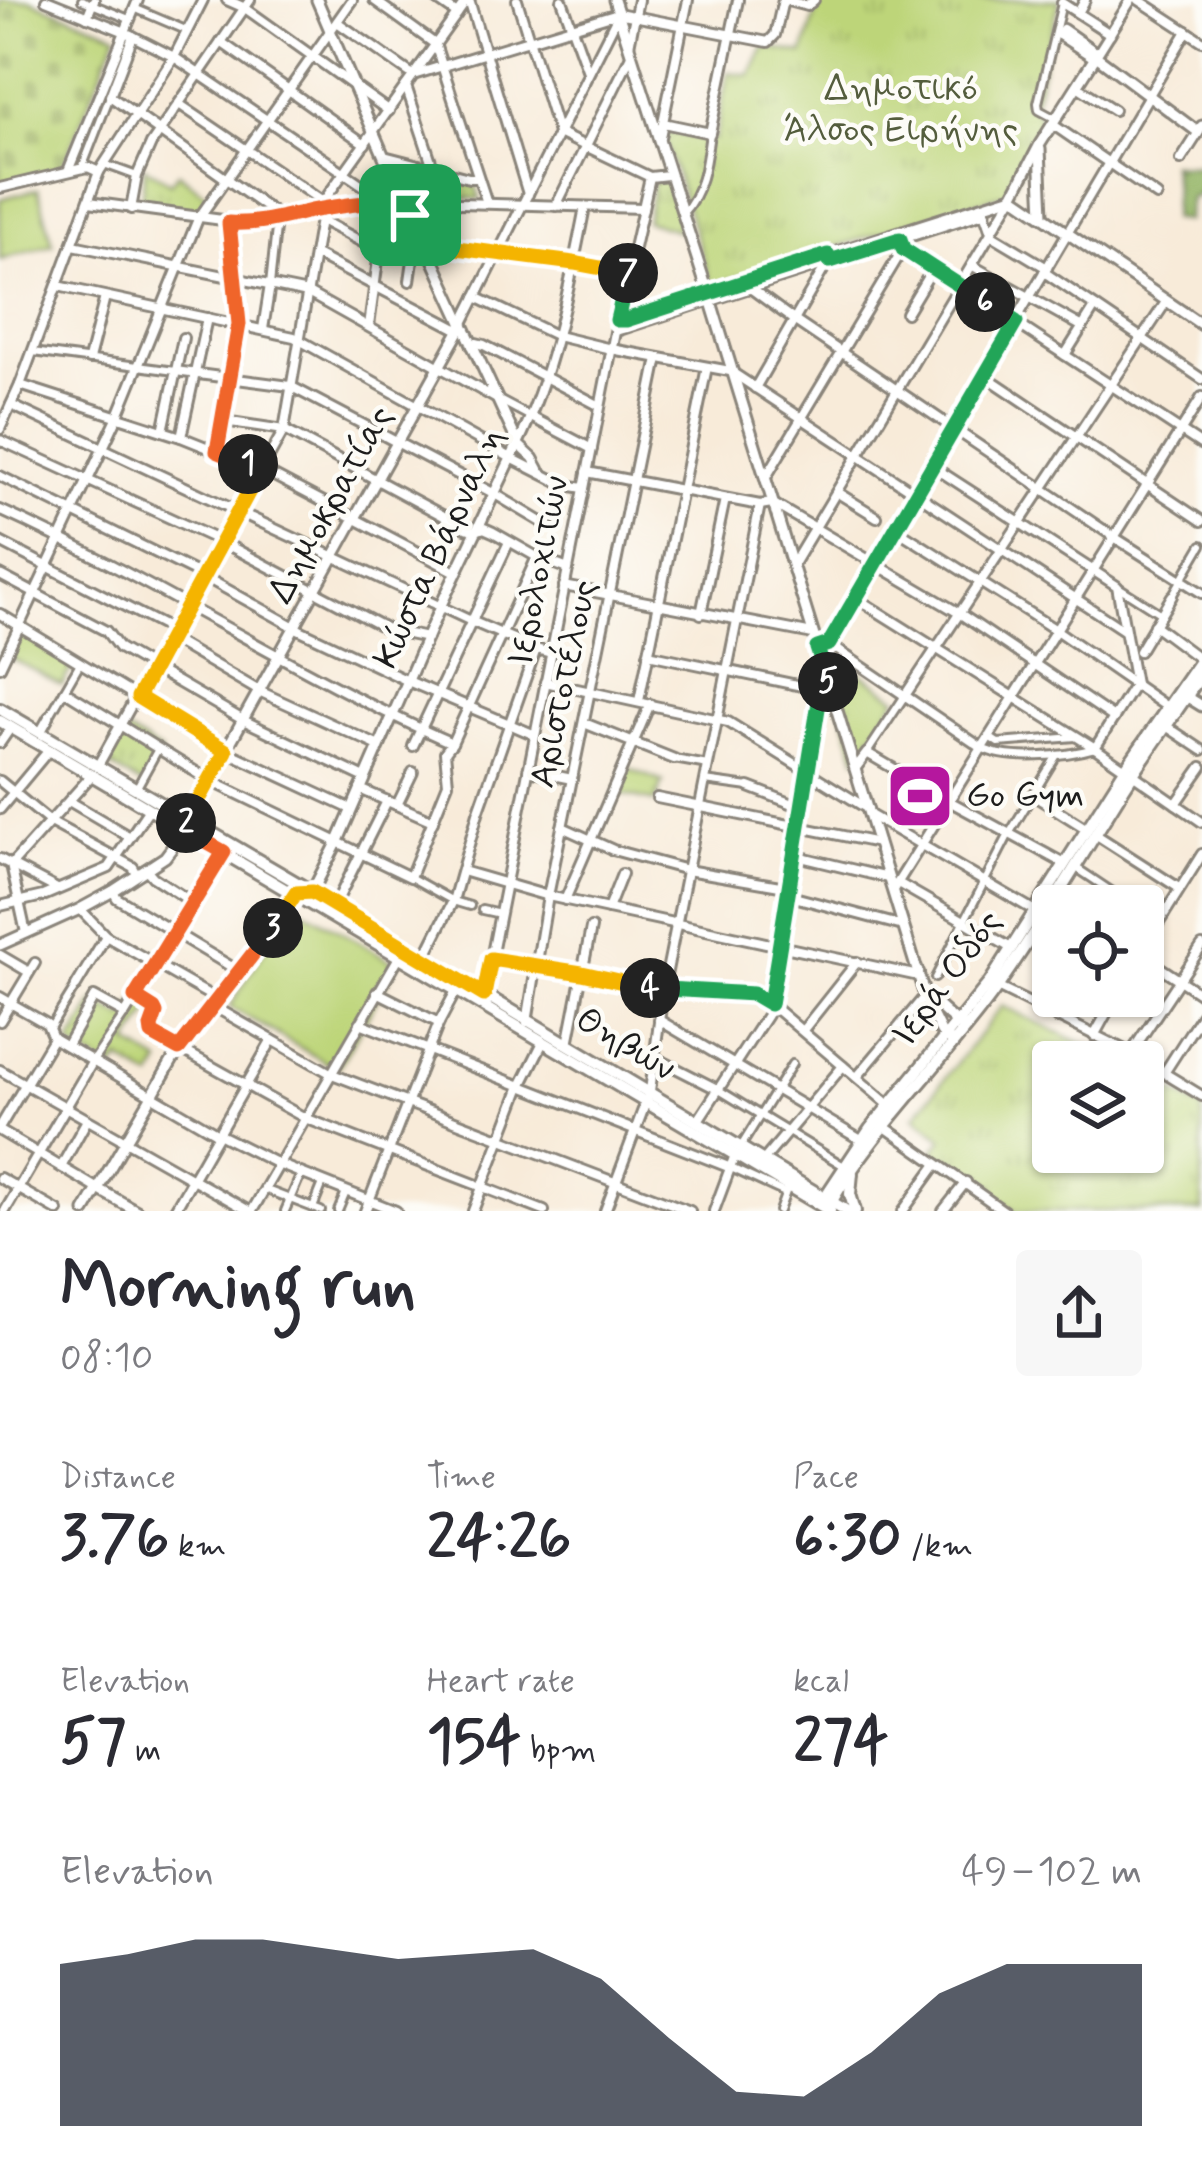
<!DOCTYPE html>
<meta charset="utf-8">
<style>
:root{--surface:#fff;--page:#f7f7f7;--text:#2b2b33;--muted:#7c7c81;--accent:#111827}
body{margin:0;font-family:Mynerve,sans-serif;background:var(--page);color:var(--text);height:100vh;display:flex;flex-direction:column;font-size:45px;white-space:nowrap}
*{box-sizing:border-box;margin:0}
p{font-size:39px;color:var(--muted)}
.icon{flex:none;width:66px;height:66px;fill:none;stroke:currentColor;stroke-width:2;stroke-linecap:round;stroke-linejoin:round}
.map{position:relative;height:1211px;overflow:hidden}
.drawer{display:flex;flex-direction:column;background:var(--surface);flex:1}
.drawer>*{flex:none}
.buttons{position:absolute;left:1032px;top:885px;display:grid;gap:24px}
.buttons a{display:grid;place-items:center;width:132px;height:132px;border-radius:12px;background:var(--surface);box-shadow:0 3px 9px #0004;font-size:60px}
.pin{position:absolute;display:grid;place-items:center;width:102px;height:102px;color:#fff;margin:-51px;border-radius:24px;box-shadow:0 6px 18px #0006}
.km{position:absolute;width:60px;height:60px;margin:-30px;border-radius:50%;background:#222;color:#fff;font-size:33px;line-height:60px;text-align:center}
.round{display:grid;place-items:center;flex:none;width:126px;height:126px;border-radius:12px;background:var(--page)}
.head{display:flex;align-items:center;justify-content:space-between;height:204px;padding:0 60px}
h1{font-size:66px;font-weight:800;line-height:90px}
.stats{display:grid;grid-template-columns:repeat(3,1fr);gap:18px;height:204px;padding:12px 60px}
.stats div{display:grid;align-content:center}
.stats b{font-size:60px;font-weight:800}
.stats small{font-size:33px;font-weight:400}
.stats p{font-size:33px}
.chart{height:336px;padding:24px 60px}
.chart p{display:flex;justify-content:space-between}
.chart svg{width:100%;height:216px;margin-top:12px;fill:var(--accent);opacity:.7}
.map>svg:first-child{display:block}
.grass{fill:url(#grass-tufts);stroke:#6c784a;stroke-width:3}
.forest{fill:url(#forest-firs);stroke:#596942;stroke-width:3}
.cemetery{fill:url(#cemetery-stones);stroke:#6c784a;stroke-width:3}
.garden{fill:#bdd579;stroke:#6c784a;stroke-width:3}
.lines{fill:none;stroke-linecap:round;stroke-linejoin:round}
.pedestrian-casing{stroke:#8a847a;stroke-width:12}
.minor-casing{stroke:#8a847a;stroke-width:14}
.tertiary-casing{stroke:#8a847a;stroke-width:15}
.secondary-casing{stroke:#8a847a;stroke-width:16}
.pedestrian{stroke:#fff;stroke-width:6}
.minor{stroke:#fff;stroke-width:8}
.tertiary{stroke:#fff;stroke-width:9}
.secondary{stroke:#fff;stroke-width:10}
.split-1-casing{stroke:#fff;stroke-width:24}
.split-2-casing{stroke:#fff;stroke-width:24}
.split-3-casing{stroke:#fff;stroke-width:24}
.split-4-casing{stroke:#fff;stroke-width:24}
.split-5-casing{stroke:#fff;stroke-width:24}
.split-6-casing{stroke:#fff;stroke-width:24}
.split-7-casing{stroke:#fff;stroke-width:24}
.split-8-casing{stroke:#fff;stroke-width:24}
.split-1{stroke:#f0652b;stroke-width:15}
.split-2{stroke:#f5b400;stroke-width:15}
.split-3{stroke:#f0652b;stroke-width:15}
.split-4{stroke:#f5b400;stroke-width:15}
.split-5{stroke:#22a559;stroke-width:15}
.split-6{stroke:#22a559;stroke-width:15}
.split-7{stroke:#22a559;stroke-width:15}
.split-8{stroke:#f5b400;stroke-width:15}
.labels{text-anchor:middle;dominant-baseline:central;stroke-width:9;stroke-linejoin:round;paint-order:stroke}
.park-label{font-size:36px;fill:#545d3d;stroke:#fdfcf7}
.street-label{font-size:36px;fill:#1c1c1c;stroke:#fdfcf7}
.poi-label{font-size:36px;fill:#1c1c1c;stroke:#fdfcf7;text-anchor:start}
</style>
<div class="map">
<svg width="1202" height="1211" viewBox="0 0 1202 1211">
<defs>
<pattern id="grass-tufts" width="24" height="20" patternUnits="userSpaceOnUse" patternTransform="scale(3)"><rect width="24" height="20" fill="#bdd579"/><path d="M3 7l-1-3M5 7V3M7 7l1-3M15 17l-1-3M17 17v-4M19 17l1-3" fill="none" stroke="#a2b668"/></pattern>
<pattern id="forest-firs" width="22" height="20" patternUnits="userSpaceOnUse" patternTransform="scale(3)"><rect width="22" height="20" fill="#96b669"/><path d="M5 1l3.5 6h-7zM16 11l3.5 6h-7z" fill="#7a9356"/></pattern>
<pattern id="cemetery-stones" width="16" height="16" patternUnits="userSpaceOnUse" patternTransform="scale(3)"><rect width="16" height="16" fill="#bdd579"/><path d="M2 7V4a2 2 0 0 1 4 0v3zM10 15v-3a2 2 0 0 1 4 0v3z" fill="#a2b668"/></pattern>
</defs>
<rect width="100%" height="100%" fill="#fdfcf7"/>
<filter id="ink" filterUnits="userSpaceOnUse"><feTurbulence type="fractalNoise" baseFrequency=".00833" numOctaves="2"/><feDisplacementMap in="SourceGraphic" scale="24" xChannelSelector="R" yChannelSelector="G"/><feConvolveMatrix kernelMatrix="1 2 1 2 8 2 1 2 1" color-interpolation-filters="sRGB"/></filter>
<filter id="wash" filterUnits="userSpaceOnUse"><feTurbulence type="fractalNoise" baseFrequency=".004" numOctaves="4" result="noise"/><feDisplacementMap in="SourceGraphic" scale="48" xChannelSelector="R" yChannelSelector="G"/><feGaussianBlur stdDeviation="2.7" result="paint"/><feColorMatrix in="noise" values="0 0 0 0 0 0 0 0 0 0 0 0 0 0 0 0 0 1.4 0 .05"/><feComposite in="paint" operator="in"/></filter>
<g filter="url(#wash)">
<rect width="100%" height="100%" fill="#f8ebd9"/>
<g class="grass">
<path d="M820,0H1060L1033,104L1043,125L1010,192L712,286L664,137L665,131L705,139H715L728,72L750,75L765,46L803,54Z"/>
<path d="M394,162L475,184L480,199L408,195Z"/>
<path d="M145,167L170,183L178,173L211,198L200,213L141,203Z"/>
<path d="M654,180H668L680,219L677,221L679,231L646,221Z"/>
<path d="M21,633L73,665L62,685L9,657Z"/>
<path d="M829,651L897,698L857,758L825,655Z"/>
<path d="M126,731L161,752L142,785L107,764Z"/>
<path d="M627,768L663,782L655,802L615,793Z"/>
<path d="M135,1001L151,1010L129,1044L161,1063L152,1079L120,1060L113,1070L70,1045L95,1002L124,1018Z"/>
<path d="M1002,1006L1122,1062H1053V1152H1143V1074L1202,1109V1211H1016L974,1178L932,1153L943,1139L915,1116Z"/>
</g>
<path class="forest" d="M1202,162V194L1190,198L1186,221L1172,219L1174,189L1171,164L1199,166Z"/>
<path class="cemetery" d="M0,0H30L117,34L61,170L0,185Z"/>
<g class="garden">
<path d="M38,189L53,244L0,260V199Z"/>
<path d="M292,903L397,964L337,1069L230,1007Z"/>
</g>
</g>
<g filter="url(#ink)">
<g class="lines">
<defs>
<g id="pedestrian">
<path d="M82,0L129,19"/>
<path d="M134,8L188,31"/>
<path d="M1056,119L1039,110L1038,103L1062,3"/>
<path d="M104,164L137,176"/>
<path d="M82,168L110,96"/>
<path d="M683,213C703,192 706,162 710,133"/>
<path d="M270,285L277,219"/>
<path d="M33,352L175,371"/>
<path d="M497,399L531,417"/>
<path d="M1117,586L1161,614"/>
<path d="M1172,596L1202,545"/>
<path d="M49,717L80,663"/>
<path d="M989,737L998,743L1076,737"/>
<path d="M982,748C1008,762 1067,756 1095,748"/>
<path d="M867,753L904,697"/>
<path d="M674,759L708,765"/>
<path d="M705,781L749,787"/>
<path d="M137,787L158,749"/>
<path d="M1075,867L1120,897L1123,904"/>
<path d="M410,877L453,901L470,906"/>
<path d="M482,910L500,914"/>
<path d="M935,978L1009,834L1057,755"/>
<path d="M50,1028L76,986"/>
<path d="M93,1061L125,1014"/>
<path d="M719,1090L844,1166"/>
<path d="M740,1148L792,1064"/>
<path d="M731,1168L785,1193"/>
<path d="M264,1189L321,1211"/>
<path d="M313,1208L323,1183"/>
<path d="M285,1211L301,1174"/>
<path d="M338,1211L346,1192"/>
<path d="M779,1211L786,1192"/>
</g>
<g id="minor">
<path d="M46,0L123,31L174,57L386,201L369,326"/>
<path d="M227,0L245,8L389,111"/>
<path d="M374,0L435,44L487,203"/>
<path d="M437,0L457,14"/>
<path d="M469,0L528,194"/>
<path d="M517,0L558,133L650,177"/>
<path d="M562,0L588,72"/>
<path d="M784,0L807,6L814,0"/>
<path d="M1139,0L1202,41"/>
<path d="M1062,3L1110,34"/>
<path d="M1078,13L1085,0"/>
<path d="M87,17L94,0"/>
<path d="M337,22L413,75L618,13L768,42L775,35L783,0"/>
<path d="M1059,35L1063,29L1097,53"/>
<path d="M1059,35L1094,58"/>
<path d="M133,36L110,96L277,215V219"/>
<path d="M221,42L365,144"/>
<path d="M629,46L638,0"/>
<path d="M1096,56L1131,0"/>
<path d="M406,86L433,167"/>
<path d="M1077,86L1114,110"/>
<path d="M179,104L323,202"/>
<path d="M663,123L710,133L738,0"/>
<path d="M1052,124L1157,196"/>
<path d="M659,142L688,0"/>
<path d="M384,156L469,178H477"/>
<path d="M1181,160L1199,132"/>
<path d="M68,171L138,0"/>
<path d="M0,188L88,167L99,172"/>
<path d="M89,202L252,224L321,209L386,201L643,208"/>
<path d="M556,206L631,55"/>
<path d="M131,209L137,176L151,144L250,0"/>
<path d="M984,212L992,235L1047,268"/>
<path d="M319,219L379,251"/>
<path d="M899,234L903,249L1202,445"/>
<path d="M73,245L308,293L495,398"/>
<path d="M314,254L459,330"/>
<path d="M973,266L1083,327"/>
<path d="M1044,272L1202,379"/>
<path d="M410,281L414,253L426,244L574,263L629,274"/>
<path d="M58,286L294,337L513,459L564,485L584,488"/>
<path d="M749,287L795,321L1114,537L1202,593"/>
<path d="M476,297L557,336L611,349L730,371L1125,631"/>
<path d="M906,313L933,268"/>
<path d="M618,319H626L708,293"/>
<path d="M463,323L618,15"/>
<path d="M263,329L270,285"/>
<path d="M616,331L710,300"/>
<path d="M472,346L476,343L484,345L600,406"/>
<path d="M1065,355L1095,307"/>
<path d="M89,359L105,297"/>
<path d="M175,371L290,386L495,494L550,527"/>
<path d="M984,375L1202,521"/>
<path d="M20,385L181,437L261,469L456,572"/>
<path d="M755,388L829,260"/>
<path d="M11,405L471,621L536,649L551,653"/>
<path d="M531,417L592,449"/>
<path d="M224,421L284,430L466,528L476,531L484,528L493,532L537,557L568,569"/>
<path d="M0,429L20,385L99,172L174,57L203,0"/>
<path d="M163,431L183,338"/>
<path d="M181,437L207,318"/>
<path d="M0,440L222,542L389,630L427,638"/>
<path d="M217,451L239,324L229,223"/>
<path d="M932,466L1117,586L1135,684"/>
<path d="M539,469L533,458L518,444C554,370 569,287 585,207"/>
<path d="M587,472L760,505L772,503L959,613L1114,718"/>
<path d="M0,476L203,576L300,630L408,681L535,735"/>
<path d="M765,479L903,249"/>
<path d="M838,493L877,517"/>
<path d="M0,510C155,580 297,675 452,743"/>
<path d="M896,529L1056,630L1167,707"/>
<path d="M0,542L173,631"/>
<path d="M792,566L1013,196"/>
<path d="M0,575L106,631L119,648L243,720L365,778"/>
<path d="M564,586L813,634"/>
<path d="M856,598L1095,748L1202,822"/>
<path d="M0,614L226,751L351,809"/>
<path d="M701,614L725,499"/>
<path d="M1154,625L1201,660"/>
<path d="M169,638L259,691L379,746"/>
<path d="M829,644L982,748"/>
<path d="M817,648L829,644L953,426L1187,31"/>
<path d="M1139,651L1172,596"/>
<path d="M648,654L821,690"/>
<path d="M0,667L117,418L198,219L352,0"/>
<path d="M545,682L728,722L868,809"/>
<path d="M65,691L209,780L410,877L448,783L445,752L452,743L537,557"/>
<path d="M904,697L1166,302"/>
<path d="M639,701L707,367"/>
<path d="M584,723L674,759"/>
<path d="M1166,726L1202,750"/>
<path d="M40,733L49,717"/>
<path d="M0,743L11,727"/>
<path d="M413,746L509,542"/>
<path d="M1095,748L1135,684"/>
<path d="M97,767L284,430L323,202L467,0"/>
<path d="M855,769L867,753L949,801L1065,864"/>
<path d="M528,770L572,779"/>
<path d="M0,781L50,822L133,867L137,874"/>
<path d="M749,787L801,807"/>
<path d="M360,789L433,821"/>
<path d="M1033,795L1087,829"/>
<path d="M657,798L878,843"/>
<path d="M69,801L130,837"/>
<path d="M1176,804L1202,767"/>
<path d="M397,805L413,772"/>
<path d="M0,809L49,750"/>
<path d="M870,815L1035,911"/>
<path d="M562,827L613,850L687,870L780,886L794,897L903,926"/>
<path d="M1095,834L1179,888"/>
<path d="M793,855L888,878"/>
<path d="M0,859L57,889"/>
<path d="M11,865L92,775"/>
<path d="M11,865L26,933"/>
<path d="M146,869L153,877L193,903"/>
<path d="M462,871L548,896L914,975L919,972"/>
<path d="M898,883L1011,948"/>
<path d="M893,890L1202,397"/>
<path d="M113,891L117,898L240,972"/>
<path d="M565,900L650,704"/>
<path d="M335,905L387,801"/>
<path d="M0,906L43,896L109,868L149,809"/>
<path d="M1122,906L1123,904L1127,906"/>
<path d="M80,909L106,936L218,1000"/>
<path d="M608,909L622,874"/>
<path d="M1143,917L1155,926"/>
<path d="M1143,948L1202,854"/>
<path d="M0,955L29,972"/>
<path d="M1143,956L1202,995"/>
<path d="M424,959L453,901L478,813L536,649"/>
<path d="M491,959L582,973L663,991L753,995L763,998L889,1105"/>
<path d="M76,986L106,936"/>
<path d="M997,987L1131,1053L1202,1096"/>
<path d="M377,992L439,1023"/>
<path d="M484,994L615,332L650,177L668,175"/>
<path d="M0,997L47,1024L53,1038L218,1134L278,1164L396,1211"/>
<path d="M135,997L154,1009L156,1013L151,1027L152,1033L305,1118L544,1211"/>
<path d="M213,1006L332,1074L690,1211"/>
<path d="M1057,1018L1069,996"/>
<path d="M659,1020L861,1140"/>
<path d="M0,1021L35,963"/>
<path d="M527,1022L548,896L658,358"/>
<path d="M360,1023L731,1168"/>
<path d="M803,1030L857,962"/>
<path d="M1094,1036L1116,996"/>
<path d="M568,1044L591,928"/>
<path d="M67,1045L94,997L125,1014L224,852"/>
<path d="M1131,1053L1202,946"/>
<path d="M656,1058L719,1090"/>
<path d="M0,1070L249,1211"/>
<path d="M1164,1073L1202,1014"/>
<path d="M857,1077L925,996"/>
<path d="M697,1122L767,1015L770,1004L821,690L830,687"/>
<path d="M0,1127L53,1038"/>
<path d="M885,1127L1004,1211"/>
<path d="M0,1131L98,1189"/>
<path d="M763,1161L843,1066"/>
<path d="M61,1167L87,1120"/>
<path d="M0,1178L58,1211"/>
<path d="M5,1211L93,1061"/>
<path d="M174,1211L272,1040"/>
<path d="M252,1211L399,957"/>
<path d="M365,1211L439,1023L456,991"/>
<path d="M473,1211L521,1086L543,1042"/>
<path d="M605,1211L650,1091L663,991L760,505"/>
<path d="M714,1211L735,1155"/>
<path d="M903,1211L937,1164"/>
<path d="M943,1211L966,1182"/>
</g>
<g id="tertiary">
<path d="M614,0L712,305L928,1006L941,1032L950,1040"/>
<path d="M1040,149L1043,215"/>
<path d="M1013,196L1040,144L1096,56L1198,132L1202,126"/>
<path d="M1013,196L1202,325"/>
<path d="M708,293L1013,196"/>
<path d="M710,300L985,212"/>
<path d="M1181,693L1202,706"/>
<path d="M310,896L338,841L440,607L518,444L426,244L403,201L317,0"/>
<path d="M0,945L80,909L113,891L165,857L171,849L463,324"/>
<path d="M926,995L961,1027"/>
<path d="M98,1189L137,1211"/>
<path d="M85,1211L179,1049L262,944L295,893L312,892"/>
</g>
<g id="secondary">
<path d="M0,709L335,905L847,1211"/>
<path d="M0,721L830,1211"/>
<path d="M852,1173L850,1194L855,1211"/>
<path d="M821,1203L870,1129L990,982L1125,769L1202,658"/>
<path d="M829,1206C872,1129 944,1062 996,989C1042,924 1082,855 1124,788C1149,749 1176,712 1202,674"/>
</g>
</defs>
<use href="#pedestrian" class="pedestrian-casing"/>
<use href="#minor" class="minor-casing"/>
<use href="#tertiary" class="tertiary-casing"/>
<use href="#secondary" class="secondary-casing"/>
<use href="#pedestrian" class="pedestrian"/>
<use href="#minor" class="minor"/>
<use href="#tertiary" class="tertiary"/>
<use href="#secondary" class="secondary"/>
</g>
</g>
<g class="lines" filter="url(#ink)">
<defs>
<path id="split-1" d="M248,464L217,451L239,324L229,223C259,225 286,216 316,210C344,205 375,201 403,201L410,215"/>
<path id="split-2" d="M186,823L226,751L138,697L261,469L248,464"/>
<path id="split-3" d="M186,823L183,829L224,852L135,997L154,1009L156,1013L151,1027L152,1034L179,1049L273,928"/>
<path id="split-4" d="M273,928L296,893L312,892L484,995L491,959L582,973L650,988"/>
<path id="split-5" d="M650,988L753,994L770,1004L821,690L830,687L828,682"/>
<path id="split-6" d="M828,682L817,648L829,644L1016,322L985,302"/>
<path id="split-7" d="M628,273L617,320H626L828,255L830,261L900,239L903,249L985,302"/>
<path id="split-8" d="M410,215L426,244L574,263L628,273"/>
</defs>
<use href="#split-1" class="split-1-casing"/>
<use href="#split-2" class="split-2-casing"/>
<use href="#split-3" class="split-3-casing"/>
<use href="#split-4" class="split-4-casing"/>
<use href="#split-5" class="split-5-casing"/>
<use href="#split-6" class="split-6-casing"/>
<use href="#split-7" class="split-7-casing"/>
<use href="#split-8" class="split-8-casing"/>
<use href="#split-1" class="split-1"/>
<use href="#split-2" class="split-2"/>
<use href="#split-3" class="split-3"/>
<use href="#split-4" class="split-4"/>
<use href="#split-5" class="split-5"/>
<use href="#split-6" class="split-6"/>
<use href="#split-7" class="split-7"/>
<use href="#split-8" class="split-8"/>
</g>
<defs>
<symbol id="stadium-square" viewBox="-11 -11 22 22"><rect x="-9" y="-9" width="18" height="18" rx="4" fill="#b5179e" stroke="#fdfcf7"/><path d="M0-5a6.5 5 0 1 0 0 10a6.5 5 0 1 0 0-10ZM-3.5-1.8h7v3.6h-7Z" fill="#fff"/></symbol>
</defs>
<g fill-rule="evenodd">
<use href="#stadium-square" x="882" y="758" width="76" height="76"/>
</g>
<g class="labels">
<g class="park-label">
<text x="901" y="90">Δημοτικό<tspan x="901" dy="41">Άλσος Ειρήνης</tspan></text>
</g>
<g class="street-label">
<text transform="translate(332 505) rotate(-61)">Δημοκρατίας</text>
<text transform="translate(440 548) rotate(-65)">Κώστα Βάρναλη</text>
<text transform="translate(540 571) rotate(-79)">Ιερολοχιτών</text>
<text transform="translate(565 684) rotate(-78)">Αριστοτέλους</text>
<text transform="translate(948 979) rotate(-54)">Ιερά Οδός</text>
<text transform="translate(625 1045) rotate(31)">Θηβών</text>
</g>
<g class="poi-label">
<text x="966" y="796">Go Gym</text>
</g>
</g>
</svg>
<div class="buttons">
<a><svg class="icon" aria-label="locate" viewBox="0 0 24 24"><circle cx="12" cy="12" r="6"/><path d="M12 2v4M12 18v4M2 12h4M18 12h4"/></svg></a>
<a><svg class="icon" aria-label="layers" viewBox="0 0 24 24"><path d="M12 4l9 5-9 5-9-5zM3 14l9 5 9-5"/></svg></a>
</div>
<div class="pin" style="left:410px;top:215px;background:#1e9e55"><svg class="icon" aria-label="arrive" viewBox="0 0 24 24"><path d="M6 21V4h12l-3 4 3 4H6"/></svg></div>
<b class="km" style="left:248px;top:464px">1</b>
<b class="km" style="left:186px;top:823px">2</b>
<b class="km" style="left:273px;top:928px">3</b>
<b class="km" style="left:650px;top:988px">4</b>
<b class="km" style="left:828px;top:682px">5</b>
<b class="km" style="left:985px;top:302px">6</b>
<b class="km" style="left:628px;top:273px">7</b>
</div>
<section class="drawer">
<div class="head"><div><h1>Morning run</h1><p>08:10</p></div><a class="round"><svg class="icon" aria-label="share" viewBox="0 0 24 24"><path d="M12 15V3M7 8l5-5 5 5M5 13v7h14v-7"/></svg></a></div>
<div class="stats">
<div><p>Distance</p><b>3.76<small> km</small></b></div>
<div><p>Time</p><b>24:26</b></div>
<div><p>Pace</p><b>6:30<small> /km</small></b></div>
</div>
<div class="stats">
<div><p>Elevation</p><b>57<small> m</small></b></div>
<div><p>Heart rate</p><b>154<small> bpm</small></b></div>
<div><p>kcal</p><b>274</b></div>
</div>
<div class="chart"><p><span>Elevation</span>49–102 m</p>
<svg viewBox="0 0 160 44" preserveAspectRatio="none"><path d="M0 44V11L10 9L20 6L30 6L40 8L50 10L60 9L70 8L80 14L90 26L100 37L110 38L120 29L130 17L140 11L150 11L160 11V44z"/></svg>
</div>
</section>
